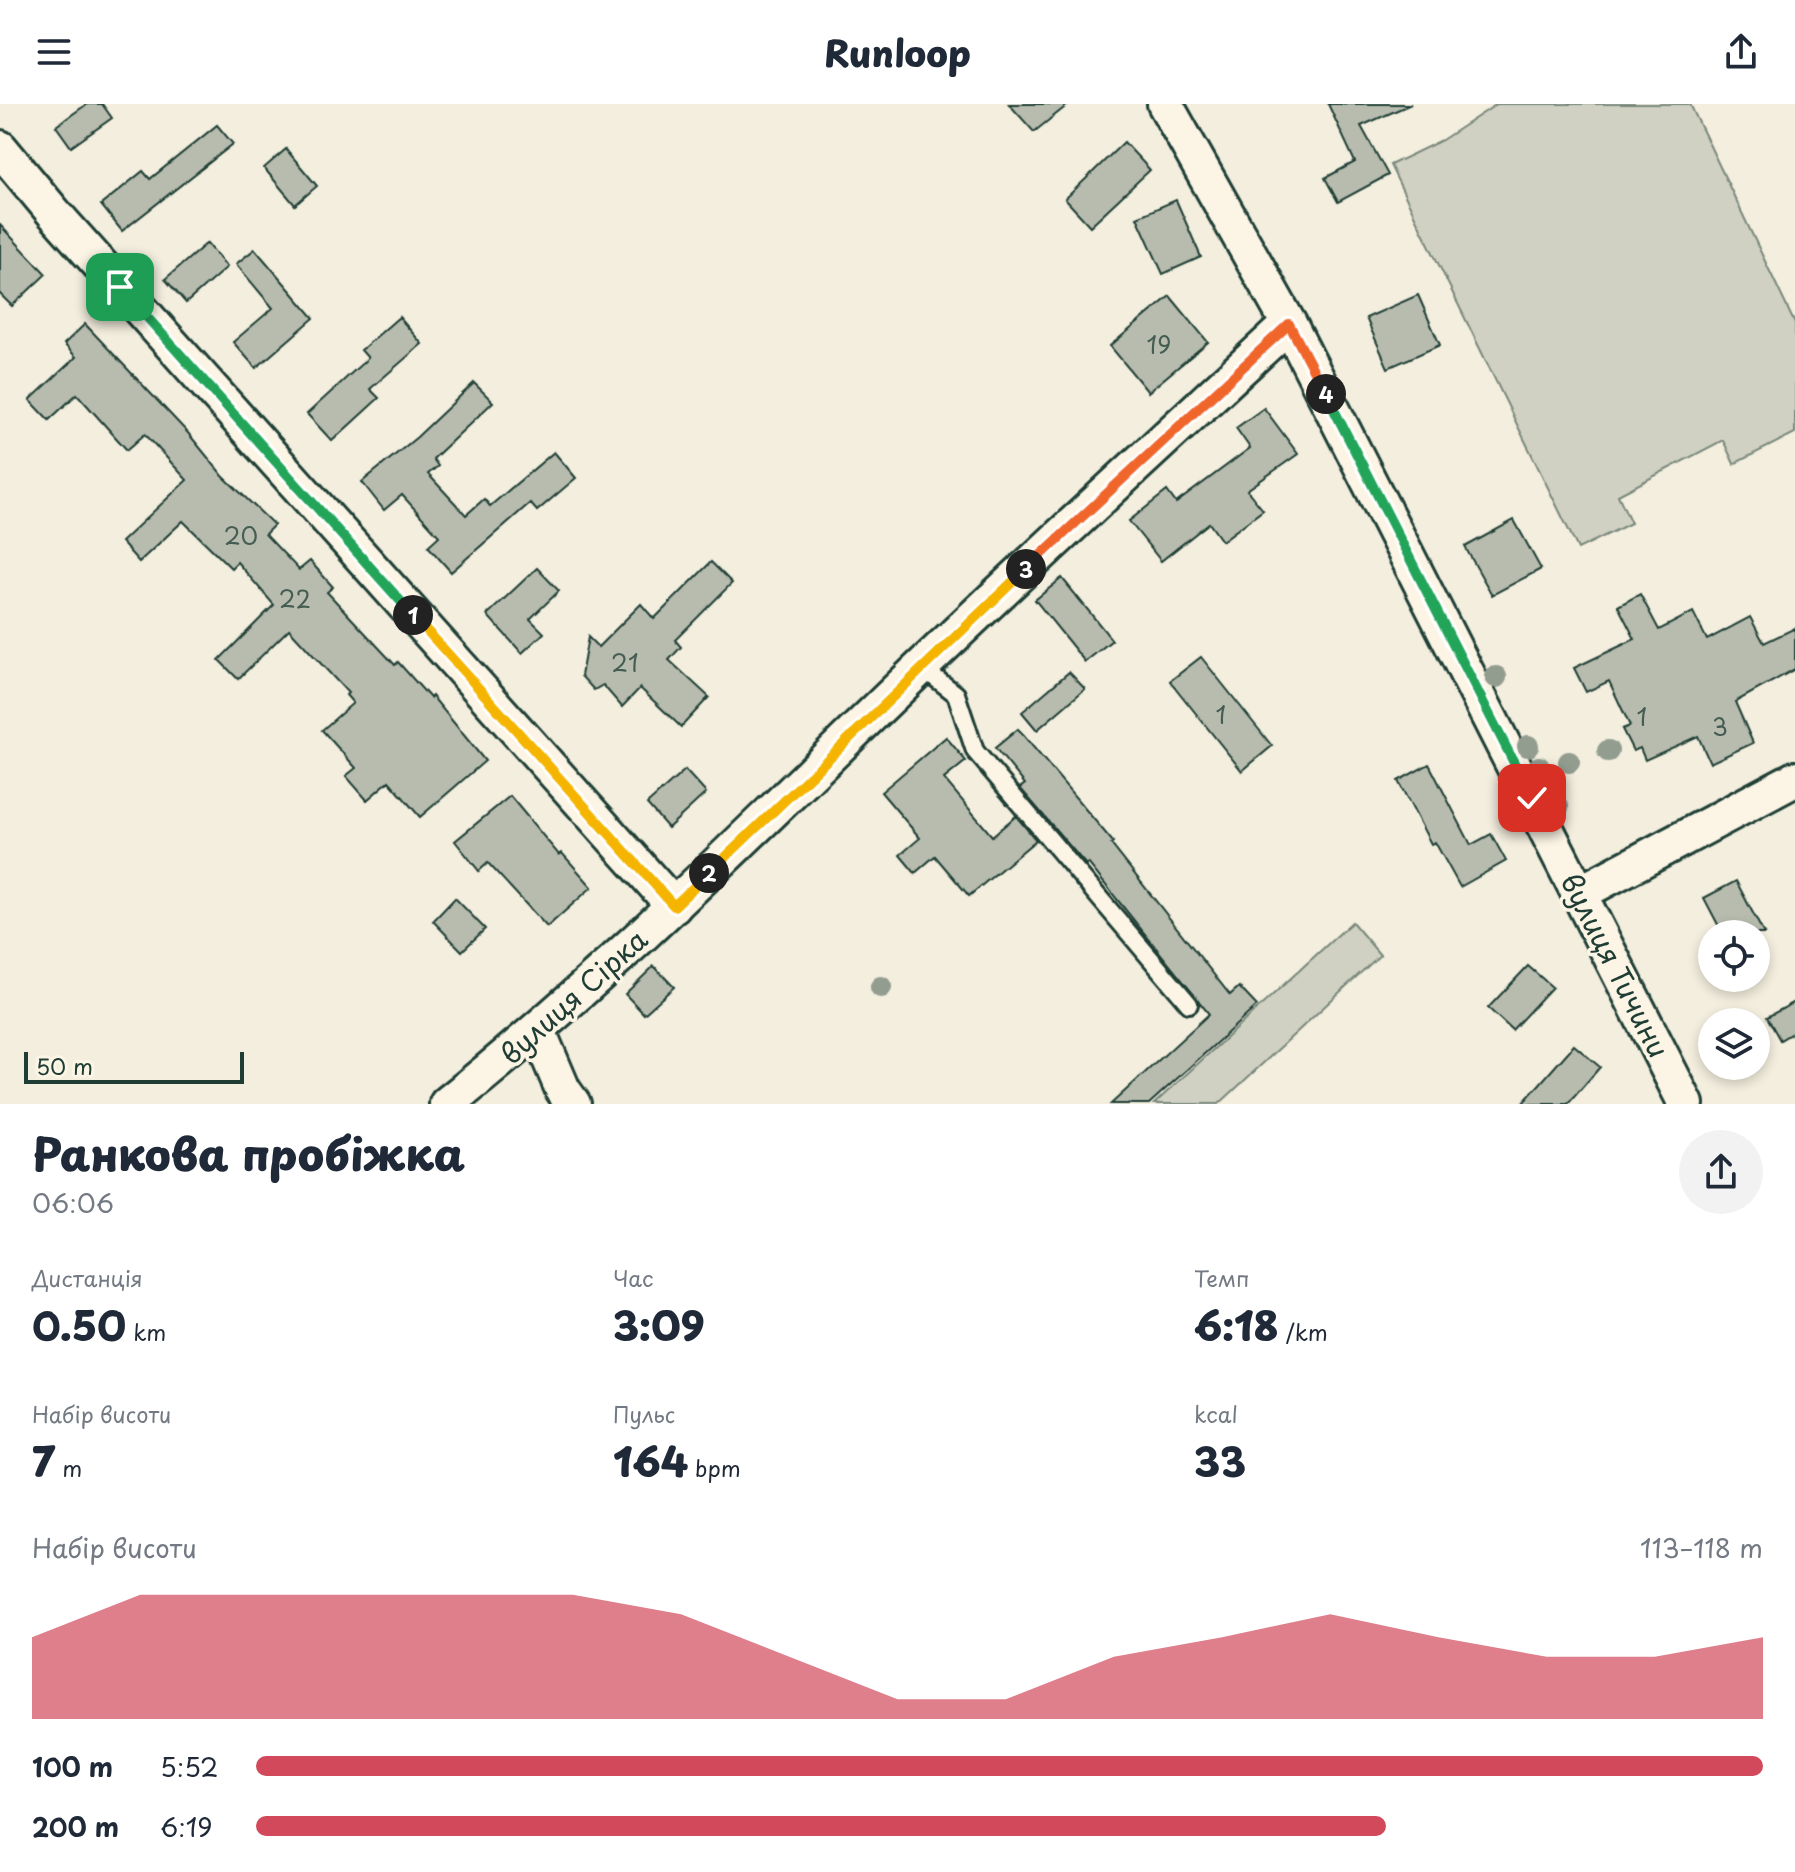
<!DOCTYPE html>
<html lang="uk">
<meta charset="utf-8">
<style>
:root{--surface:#fff;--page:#f2f2f3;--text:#1f2937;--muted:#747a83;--accent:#d1495b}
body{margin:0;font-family:"Playpen Sans",sans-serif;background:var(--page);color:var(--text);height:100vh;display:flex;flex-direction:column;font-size:30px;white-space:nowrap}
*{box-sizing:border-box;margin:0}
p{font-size:26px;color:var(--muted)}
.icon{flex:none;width:44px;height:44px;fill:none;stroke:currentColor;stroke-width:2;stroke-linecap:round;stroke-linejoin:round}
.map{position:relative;height:1000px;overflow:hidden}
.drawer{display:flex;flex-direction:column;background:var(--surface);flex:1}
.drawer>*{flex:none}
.fabs{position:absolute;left:1698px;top:816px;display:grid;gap:16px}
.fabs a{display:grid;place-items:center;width:72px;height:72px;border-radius:50%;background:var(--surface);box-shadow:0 4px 12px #0003;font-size:40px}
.scale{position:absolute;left:24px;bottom:20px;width:220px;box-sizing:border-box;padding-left:8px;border:4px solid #1f3d34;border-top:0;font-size:22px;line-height:28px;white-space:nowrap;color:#1f3d34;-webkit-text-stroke:6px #fcf5e5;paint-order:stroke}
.pin{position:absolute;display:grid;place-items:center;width:68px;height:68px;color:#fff;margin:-34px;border-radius:16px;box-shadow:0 4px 12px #0006}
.km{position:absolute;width:40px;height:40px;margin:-20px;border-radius:50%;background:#222;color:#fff;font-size:22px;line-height:40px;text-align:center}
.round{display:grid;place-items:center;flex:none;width:84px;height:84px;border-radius:42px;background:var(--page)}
.summary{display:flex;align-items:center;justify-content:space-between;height:136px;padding:0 32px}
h1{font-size:44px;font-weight:800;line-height:60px}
.figures{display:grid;grid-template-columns:repeat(3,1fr);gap:12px;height:136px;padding:8px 32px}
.figures div{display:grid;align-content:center}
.figures b{font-size:40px;font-weight:800}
.figures small{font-size:22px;font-weight:400}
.figures p{font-size:22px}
.chart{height:224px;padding:16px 32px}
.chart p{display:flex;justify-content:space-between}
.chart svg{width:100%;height:144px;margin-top:8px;fill:var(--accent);opacity:.7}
ul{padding:0 32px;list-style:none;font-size:26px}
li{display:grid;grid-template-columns:128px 96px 1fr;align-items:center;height:60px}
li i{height:20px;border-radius:10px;background:var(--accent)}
header{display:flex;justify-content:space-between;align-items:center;height:104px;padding:0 32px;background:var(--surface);font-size:36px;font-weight:800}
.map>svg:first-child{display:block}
.green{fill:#d0d1c2;stroke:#78877b;stroke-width:2}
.building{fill:#b8bcae;stroke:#1f3d34;stroke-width:2}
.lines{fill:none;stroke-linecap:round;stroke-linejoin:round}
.service-casing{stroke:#1f3d34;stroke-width:22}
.minor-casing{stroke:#1f3d34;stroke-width:40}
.service{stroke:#fcf5e5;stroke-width:16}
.minor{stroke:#fcf5e5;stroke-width:34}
.tree{fill:#929d90}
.split-1-casing{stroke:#fff;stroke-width:16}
.split-2-casing{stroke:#fff;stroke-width:16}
.split-3-casing{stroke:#fff;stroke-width:16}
.split-4-casing{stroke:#fff;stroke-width:16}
.split-5-casing{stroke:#fff;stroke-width:16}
.split-1{stroke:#22a559;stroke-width:10}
.split-2{stroke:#f5b400;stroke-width:10}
.split-3{stroke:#f5b400;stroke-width:10}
.split-4{stroke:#f0652b;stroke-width:10}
.split-5{stroke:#22a559;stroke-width:10}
.labels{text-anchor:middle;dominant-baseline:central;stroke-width:7;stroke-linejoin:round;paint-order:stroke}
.number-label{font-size:24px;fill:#455d52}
.street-label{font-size:28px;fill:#1f3d34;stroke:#fcf5e5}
</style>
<header><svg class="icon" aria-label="menu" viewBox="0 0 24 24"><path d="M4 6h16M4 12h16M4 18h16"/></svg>Runloop<svg class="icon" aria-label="share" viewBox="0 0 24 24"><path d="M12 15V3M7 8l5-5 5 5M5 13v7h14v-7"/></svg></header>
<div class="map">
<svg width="1795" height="1000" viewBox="0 0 1795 1000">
<rect width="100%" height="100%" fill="#f3eede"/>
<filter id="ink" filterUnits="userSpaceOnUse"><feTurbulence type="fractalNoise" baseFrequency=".0125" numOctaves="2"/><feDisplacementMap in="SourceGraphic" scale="16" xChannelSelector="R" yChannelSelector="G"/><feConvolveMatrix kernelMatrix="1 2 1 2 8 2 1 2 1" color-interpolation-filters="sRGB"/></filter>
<g filter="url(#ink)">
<g class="green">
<path d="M1497,0H1690L1795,220V329L1734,360L1723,336L1618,391L1631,419L1578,445L1390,61L1442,36Z"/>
<path d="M1352,818L1380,851L1219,1000H1154Z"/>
</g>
<g class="building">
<path d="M87,0H102L112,14L71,43L56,22Z"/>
<path d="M1009,0H1069L1034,28Z"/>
<path d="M1328,0H1411L1361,22L1388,71L1338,98L1325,74L1355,58Z"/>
<path d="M217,21L233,40L122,127L101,101L143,67L150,75Z"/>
<path d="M1124,38L1150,66L1090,122L1065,95Z"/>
<path d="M286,45L317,82L295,101L264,64Z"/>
<path d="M1176,96L1201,153L1163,170L1137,113Z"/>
<path d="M0,121L46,170L12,202L0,190Z"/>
<path d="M207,139L227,163L186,199L165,175Z"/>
<path d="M255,145L314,214L256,264L233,238L273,204L236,160Z"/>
<path d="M1418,191L1440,241L1388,264L1366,214Z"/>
<path d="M1170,192L1208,238L1148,288L1110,242Z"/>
<path d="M399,213L422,240L370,285L379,294L332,337L307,310L368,254L361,246Z"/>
<path d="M85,220L188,329L223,372L274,421L265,430L299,466L310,457L333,483L327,488L395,561L398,558L430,594L432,592L485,657L420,713L389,677L367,696L346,672L356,664L322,626L353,599L346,591L348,589L289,525L238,575L219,556L274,501L237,458L231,464L183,417L139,458L121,438L187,376L145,330L127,346L77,290L49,316L30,296L76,253L64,240Z"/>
<path d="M474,279L493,298L433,355L438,362L428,370L466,411L484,395L490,402L554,348L576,374L537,407L530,399L451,468L428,442L439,432L402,391L384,406L362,378L417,333Z"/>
<path d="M1264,304L1298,350L1247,386L1263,406L1222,437L1209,419L1161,457L1129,417L1167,387L1176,399L1250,344L1236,324Z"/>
<path d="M1514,416L1541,465L1492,491L1465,443Z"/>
<path d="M711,458L732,479L675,536L681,543L669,556L709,593L681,623L640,584L622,603L603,581L594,586L581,572L588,533L598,543L641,500L654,515Z"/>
<path d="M537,464L559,487L530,515L544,529L522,549L487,511Z"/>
<path d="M1062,474L1112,536L1085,558L1035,496Z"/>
<path d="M1640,490L1659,526L1693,508L1707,536L1750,513L1764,539L1795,524V565L1735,598L1753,639L1710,659L1698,632L1645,656L1640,644L1633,647L1622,625L1630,622L1609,577L1586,588L1574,564L1635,535L1618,502Z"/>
<path d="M1201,553L1272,642L1242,667L1170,577Z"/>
<path d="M1069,568L1085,585L1037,626L1022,608Z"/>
<path d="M1018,625L1113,738L1111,740L1230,891L1239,883L1257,902L1149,1000H1111L1209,910L1088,759L1086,761L1020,684L1025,680L995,644Z"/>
<path d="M946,633L966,657L944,675L992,732L1016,712L1036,736L969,792L935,752L915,769L900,751L920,734L881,688Z"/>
<path d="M1429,660L1471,741L1491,730L1506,757L1460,783L1435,738L1431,740L1398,677Z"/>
<path d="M685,666L706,689L668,724L647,700Z"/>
<path d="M510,692L559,751L562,749L592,783L547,823L488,759L479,767L455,737Z"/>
<path d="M1736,777L1764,830H1723L1704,794Z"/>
<path d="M455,794L485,825L462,847L433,817Z"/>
<path d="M654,862L674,883L644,910L625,890Z"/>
<path d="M1528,862L1552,883L1512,926L1488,904Z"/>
<path d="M1795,898V927L1780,936L1767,913Z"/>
<path d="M1574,941L1600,963L1568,1000H1522Z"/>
</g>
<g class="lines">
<defs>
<path id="service" d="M921,563L956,590L975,647L1189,900"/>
<g id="minor">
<path d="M1165,0L1289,220L1686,1000"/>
<path d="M0,44L54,109L674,802"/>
<path d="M1580,789L1795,675"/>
<path d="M538,927L563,986L573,1000"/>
<path d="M447,1000C614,867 764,714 918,566C1040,449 1165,335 1289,220"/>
</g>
</defs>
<use href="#service" class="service-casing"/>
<use href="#minor" class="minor-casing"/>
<use href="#service" class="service"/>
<use href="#minor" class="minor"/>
</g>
<g class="tree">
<circle cx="1496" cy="573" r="11"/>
<circle cx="1528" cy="642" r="11"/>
<circle cx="1608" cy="647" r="11"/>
<circle cx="1569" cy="658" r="11"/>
<circle cx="1539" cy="663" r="11"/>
<circle cx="1558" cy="703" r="11"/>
<circle cx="881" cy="883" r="11"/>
</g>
</g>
<g class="lines" filter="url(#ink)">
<defs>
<path id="split-1" d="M120,183L413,511"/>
<path id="split-2" d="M413,511L674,802L709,769"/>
<path id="split-3" d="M709,769L1026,465"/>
<path id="split-4" d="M1026,465L1289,220L1326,290"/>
<path id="split-5" d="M1326,290L1532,694"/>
</defs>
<use href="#split-1" class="split-1-casing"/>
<use href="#split-2" class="split-2-casing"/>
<use href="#split-3" class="split-3-casing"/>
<use href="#split-4" class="split-4-casing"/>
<use href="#split-5" class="split-5-casing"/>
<use href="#split-1" class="split-1"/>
<use href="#split-2" class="split-2"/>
<use href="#split-3" class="split-3"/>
<use href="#split-4" class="split-4"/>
<use href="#split-5" class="split-5"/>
</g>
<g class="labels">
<g class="number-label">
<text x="1159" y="240">19</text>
<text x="241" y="431">20</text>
<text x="295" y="494">22</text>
<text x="625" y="558">21</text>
<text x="1221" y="610">1</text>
<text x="1642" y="612">1</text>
<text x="1720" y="622">3</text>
</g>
<g class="street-label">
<text transform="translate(1616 861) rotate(63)">вулиця Тичини</text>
<text transform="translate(573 892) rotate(-42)">вулиця Сірка</text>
</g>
</g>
</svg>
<div class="fabs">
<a><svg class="icon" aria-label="locate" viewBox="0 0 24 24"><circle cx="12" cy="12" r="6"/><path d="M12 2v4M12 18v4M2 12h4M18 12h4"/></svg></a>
<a><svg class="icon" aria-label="layers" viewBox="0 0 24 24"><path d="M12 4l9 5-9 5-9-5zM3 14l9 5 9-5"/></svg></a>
</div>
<div class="scale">50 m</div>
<div class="pin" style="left:120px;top:183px;background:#1e9e55"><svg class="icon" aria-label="arrive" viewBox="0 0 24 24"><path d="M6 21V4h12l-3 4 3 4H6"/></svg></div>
<div class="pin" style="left:1532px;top:694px;background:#d93025"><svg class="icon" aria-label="check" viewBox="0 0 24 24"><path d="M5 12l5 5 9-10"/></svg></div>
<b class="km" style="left:413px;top:511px">1</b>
<b class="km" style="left:709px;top:769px">2</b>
<b class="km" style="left:1026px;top:465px">3</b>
<b class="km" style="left:1326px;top:290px">4</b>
</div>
<section class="drawer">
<div class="summary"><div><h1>Ранкова пробіжка</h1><p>06:06</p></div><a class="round"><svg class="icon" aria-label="share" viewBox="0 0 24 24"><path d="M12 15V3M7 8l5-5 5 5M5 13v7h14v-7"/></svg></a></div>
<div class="figures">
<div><p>Дистанція</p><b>0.50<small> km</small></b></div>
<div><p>Час</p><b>3:09</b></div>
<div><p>Темп</p><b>6:18<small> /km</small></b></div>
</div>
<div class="figures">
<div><p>Набір висоти</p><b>7<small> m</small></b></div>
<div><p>Пульс</p><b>164<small> bpm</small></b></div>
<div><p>kcal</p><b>33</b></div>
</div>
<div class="chart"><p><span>Набір висоти</span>113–118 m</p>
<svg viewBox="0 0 160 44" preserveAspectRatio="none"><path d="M0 44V19L10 6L20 6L30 6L40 6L50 6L60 12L70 25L80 38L90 38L100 25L110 19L120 12L130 19L140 25L150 25L160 19V44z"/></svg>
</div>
<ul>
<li><b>100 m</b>5:52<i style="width:100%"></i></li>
<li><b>200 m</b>6:19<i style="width:75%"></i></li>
</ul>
</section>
